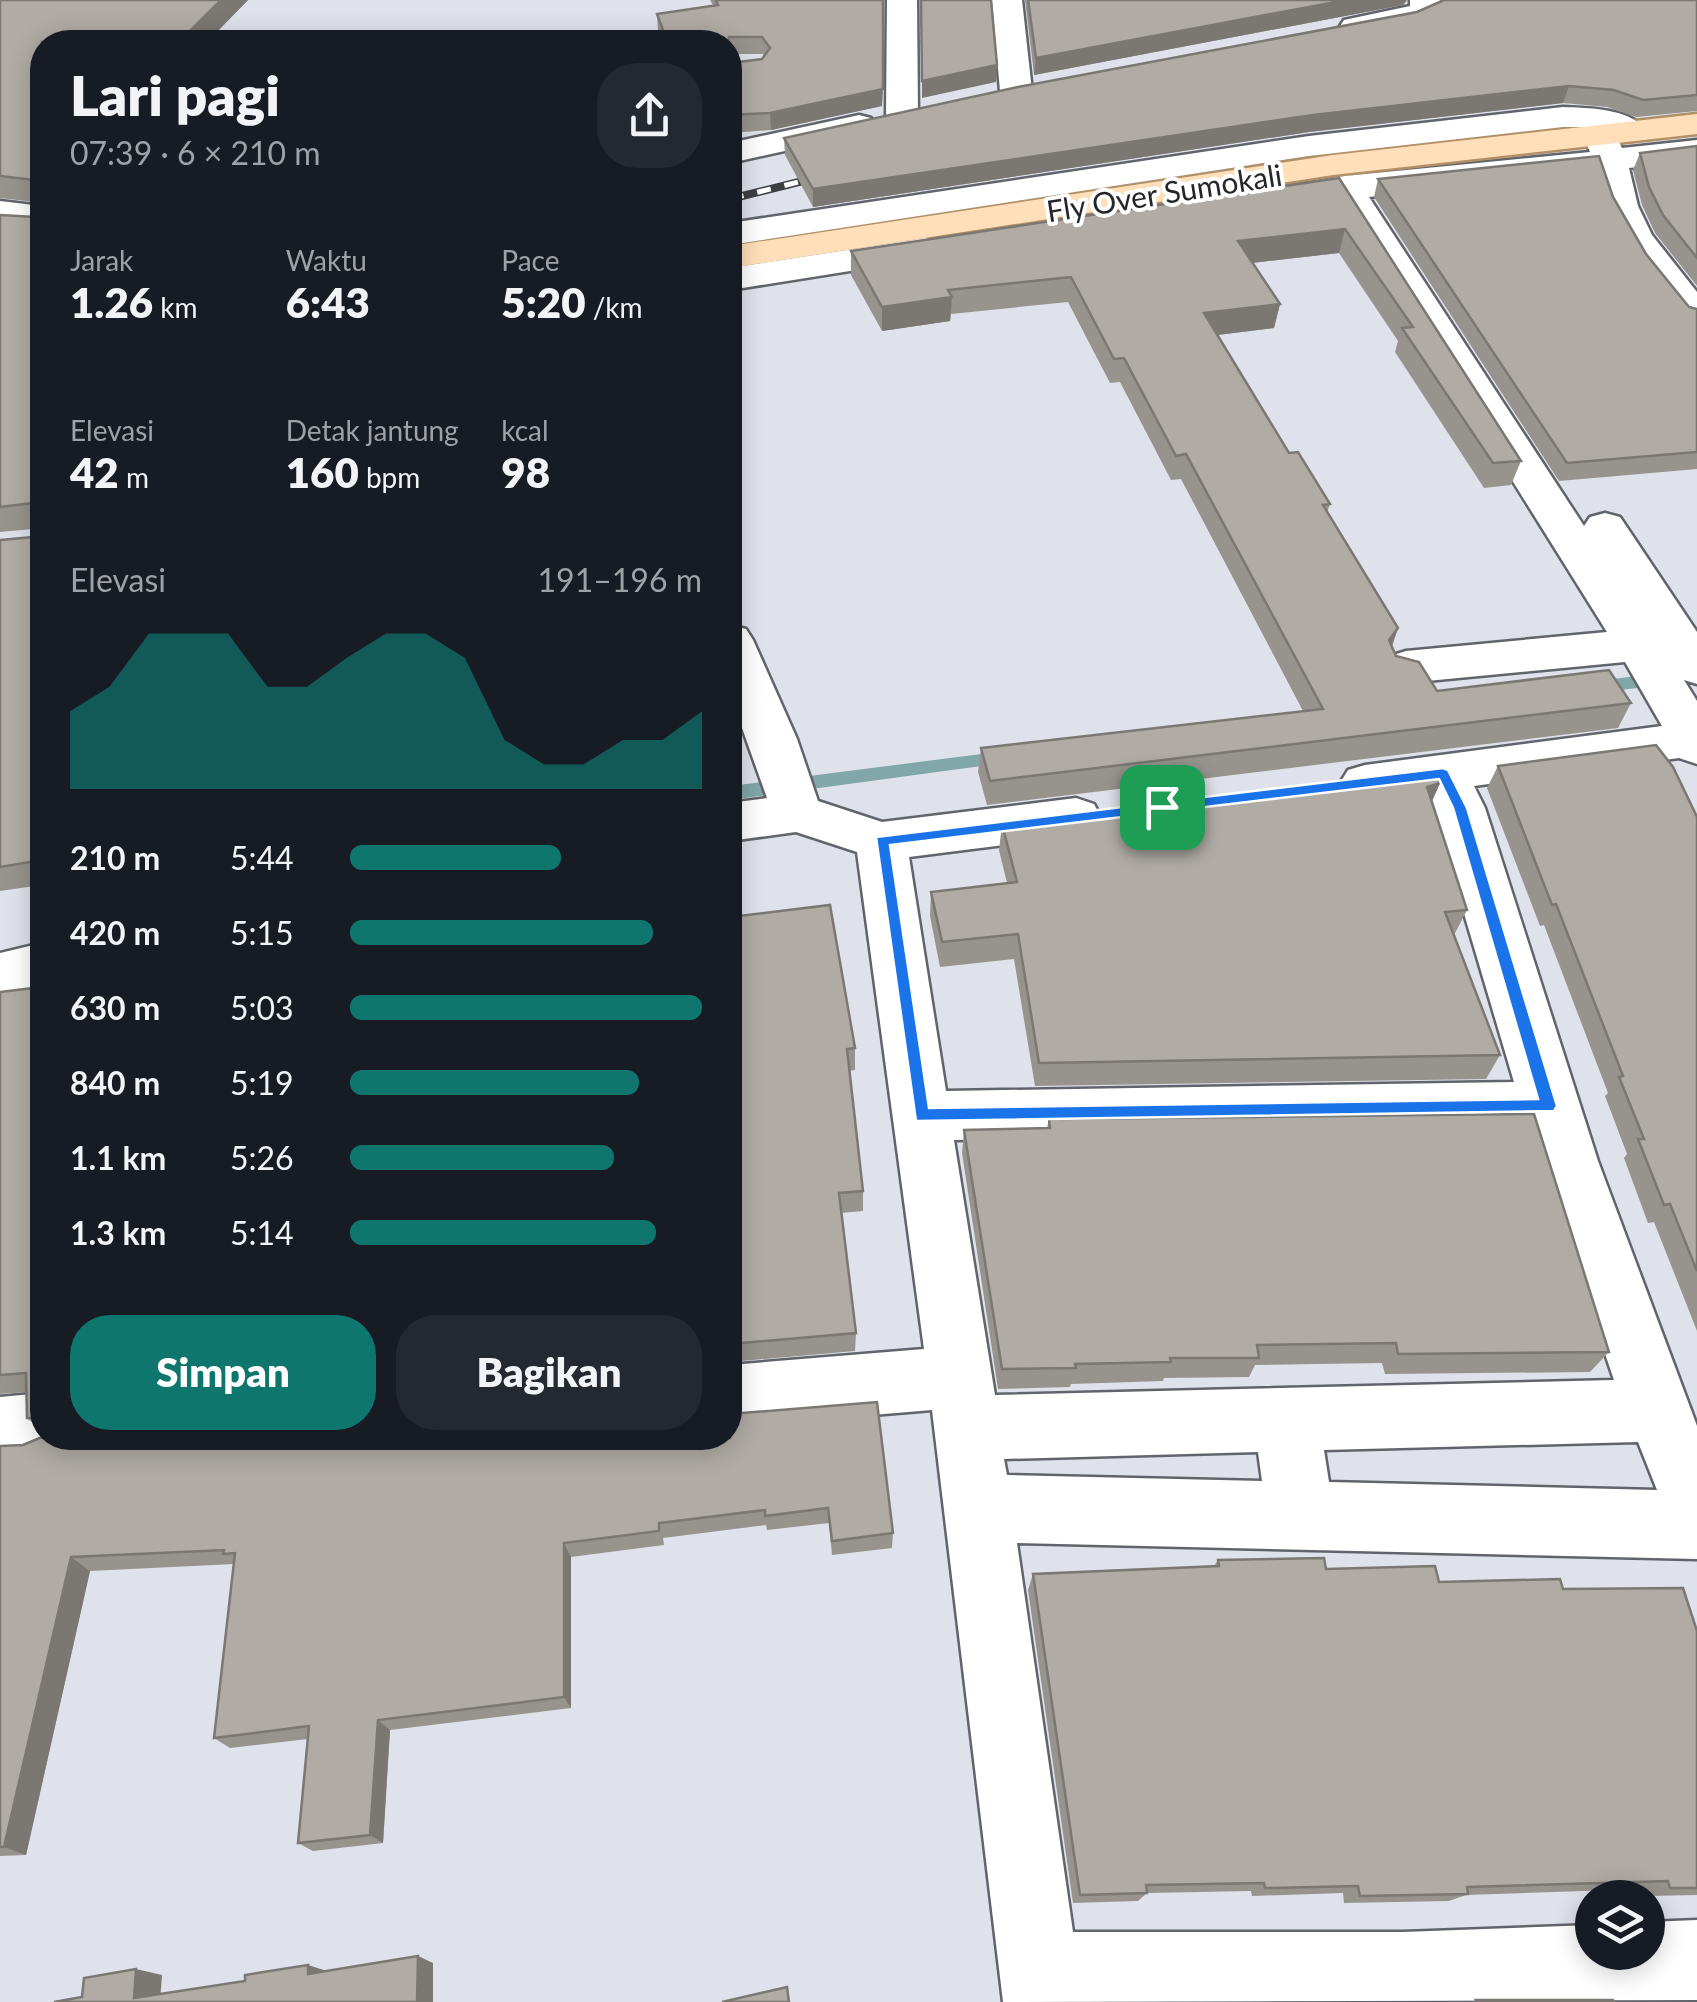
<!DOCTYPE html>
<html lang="id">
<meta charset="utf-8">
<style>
:root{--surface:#171b24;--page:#242831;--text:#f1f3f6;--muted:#9ea1a6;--accent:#0f766e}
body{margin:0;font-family:Lato,sans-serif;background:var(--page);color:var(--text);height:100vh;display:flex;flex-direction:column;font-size:38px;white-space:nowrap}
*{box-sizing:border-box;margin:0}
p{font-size:32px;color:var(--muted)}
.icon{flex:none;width:55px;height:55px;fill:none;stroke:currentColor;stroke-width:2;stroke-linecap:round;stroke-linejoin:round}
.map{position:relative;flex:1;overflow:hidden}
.details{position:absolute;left:30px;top:30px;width:712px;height:1420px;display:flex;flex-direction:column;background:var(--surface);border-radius:40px;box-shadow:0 5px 25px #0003}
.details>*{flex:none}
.fabs{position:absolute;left:1575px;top:1880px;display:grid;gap:20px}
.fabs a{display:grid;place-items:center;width:90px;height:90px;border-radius:50%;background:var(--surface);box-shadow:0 5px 25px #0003;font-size:50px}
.pin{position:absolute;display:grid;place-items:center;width:85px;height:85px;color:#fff;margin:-42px;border-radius:20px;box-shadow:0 5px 15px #0006}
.round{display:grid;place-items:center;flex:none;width:105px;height:105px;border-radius:40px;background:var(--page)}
.overview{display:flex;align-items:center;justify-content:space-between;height:170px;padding:0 40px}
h1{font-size:55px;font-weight:800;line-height:75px}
.stats{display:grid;grid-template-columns:repeat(3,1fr);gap:15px;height:170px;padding:10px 40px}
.stats div{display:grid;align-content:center}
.stats b{font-size:42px;font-weight:800}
.stats small{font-size:28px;font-weight:400}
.stats p{font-size:28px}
.chart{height:280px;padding:20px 40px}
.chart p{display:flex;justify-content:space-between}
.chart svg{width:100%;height:180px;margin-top:10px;fill:var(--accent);opacity:.7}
.action{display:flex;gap:20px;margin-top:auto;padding:20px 40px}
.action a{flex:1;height:115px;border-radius:40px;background:var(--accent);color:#fff;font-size:40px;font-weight:800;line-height:115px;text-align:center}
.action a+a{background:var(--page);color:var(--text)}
ul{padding:0 40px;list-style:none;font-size:32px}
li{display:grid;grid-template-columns:160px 120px 1fr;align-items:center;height:75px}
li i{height:25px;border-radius:12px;background:var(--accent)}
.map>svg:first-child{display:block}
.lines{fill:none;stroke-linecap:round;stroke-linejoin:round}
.stream{fill:#81a7a9;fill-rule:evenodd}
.minor-casing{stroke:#62646b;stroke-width:5}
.major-casing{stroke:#b19068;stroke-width:5}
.minor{fill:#fff;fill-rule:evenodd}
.major{fill:#fedfb9;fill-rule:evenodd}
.rail-casing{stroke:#3d3e42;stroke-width:8}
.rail{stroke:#fff;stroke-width:5;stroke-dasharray:14;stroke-linecap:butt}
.wall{fill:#97948e}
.shaded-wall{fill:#7b7874}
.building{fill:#b0aca5;stroke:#7b7874;stroke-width:2.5}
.route{fill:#1a73e8;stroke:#fff;stroke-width:2.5;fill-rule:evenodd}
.labels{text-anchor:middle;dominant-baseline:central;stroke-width:8;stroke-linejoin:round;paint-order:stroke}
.far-street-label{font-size:30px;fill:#252629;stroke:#fff}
</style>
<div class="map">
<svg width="1697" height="2002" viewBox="0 0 1697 2002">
<rect width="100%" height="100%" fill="#e0e2eb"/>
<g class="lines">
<g class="stream">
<path d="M1697,669V681L1595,693L1586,687L1595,681Z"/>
<path d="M1005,751L1014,757L1011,762L730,800V786Z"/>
</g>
<defs>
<g id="minor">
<path d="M887,0H917L918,116L913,123H891L886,116Z"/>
<path d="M992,0H1022L1032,91L1027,98H1005L1000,91Z"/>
<path d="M1410,0H1440L1441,9L1430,19L1355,35L1344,32L1340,26L1344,20L1410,6Z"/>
<path d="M1563,107C1586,108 1630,108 1644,129L1640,136H1616L1622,148L1697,140V160L1629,168L1638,206L1652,235L1697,292V326L1684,323C1644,275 1609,233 1596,171L1369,197L1584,526L1590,517L1605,513L1620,517L1697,632V684L1684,680L1697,701V764L1679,758L1474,786L1485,808L1598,1161L1697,1426V1559L1017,1543L1073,1932H1403L1592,1925V1952H1648V1922L1697,1920V2000L1003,2002L932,1410L730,1427V1365L924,1349L857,852L796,832L730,841V803L767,798L730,694V625L746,629L753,640L797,739L818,801L882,822L1076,798L1094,804L1101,817L1094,830L1076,836L909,857L946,1091L1514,1082L1428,792L1365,801L1348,796L1340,783L1348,770L1365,765L1662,726L1625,662L1406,683L1390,678L1383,667L1390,656L1406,651L1607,632L1337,200L1272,207L1260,204L1255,197L1260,190L1345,176L1590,152L1582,132L1585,127H1563L1309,156L730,245V223L1309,136ZM1529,1131L1614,1380L995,1395L954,1140ZM1638,1442L1657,1490L1329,1482L1324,1450ZM1258,1452L1262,1481L1007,1475L1004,1459Z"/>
<path d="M859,115L871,118L875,125L871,132L730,163V143Z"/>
<path d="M0,201L42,206V226L0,221Z"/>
<path d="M925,238L938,241L943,249L938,257L730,290V268Z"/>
<path d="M42,943V985L0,997V953Z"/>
<path d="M42,1393V1438H70L65,1448L42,1457L0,1461V1397Z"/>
</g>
<path id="major" d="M1697,114V134L1333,175L730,268V246L1333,155Z"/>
</defs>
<use href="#minor" class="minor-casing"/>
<use href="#major" class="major-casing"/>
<use href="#minor" class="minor"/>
<use href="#major" class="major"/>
<defs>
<path id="rail" d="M730,199L827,175"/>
</defs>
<use href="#rail" class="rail-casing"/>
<use href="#rail" class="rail"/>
</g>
<g class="wall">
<path d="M0,0H248L207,42H42V885L0,891V540L33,537V529L0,532V215L35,217V202L0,198Z"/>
<path d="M710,0H883L882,106L771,130L730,133V63L762,59L764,56L763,54H730V42H642L662,41L658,31L657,14L713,5Z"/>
<path d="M1025,0H1407L1403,5L1034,75Z"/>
<path d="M1441,0H1697V111L1636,117L1607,107L1563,103L1309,132L813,207L785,155L784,138L1417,12L1442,2Z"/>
<path d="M1697,146V286L1655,233L1642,205L1633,170L1640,153Z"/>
<path d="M1339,178L1521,461L1511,485L1484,488L1395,352L1398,341L1339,253L1252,263L1280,304L1274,328L1218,335L1289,453L1330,504L1327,512L1398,628L1392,647L1396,656L1437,691L1631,703L1618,728L987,805L978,772L981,748L1303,711L1181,479L1171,480L1120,382L1110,383L1068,302L951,314L950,321L882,331L851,275V251Z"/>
<path d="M1378,179L1613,197L1646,254L1689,307L1697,309V469L1559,481L1374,197Z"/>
<path d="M1498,766L1697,817V1331L1654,1222L1648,1223L1624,1158L1627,1154L1605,1096L1608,1093L1544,925L1540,926L1487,788Z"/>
<path d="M1440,783L1432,801L1467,910L1454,935L1500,1055L1486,1079L1035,1086L1014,959L940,967L930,916L931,892L1007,883L999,850L1002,824Z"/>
<path d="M730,917L855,1048V1070L849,1071L863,1191V1211L841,1213L856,1333L855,1351L730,1362Z"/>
<path d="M42,987V1431L27,1418V1392L0,1394V992Z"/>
<path d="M1049,1119L1609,1352L1590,1372L1385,1374L1382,1363L1255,1365L1249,1377L1164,1378L1163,1381L1071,1384L1070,1387L998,1389L962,1153L964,1130L1047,1128Z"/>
<path d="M730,1438L893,1533L892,1548L832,1555L829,1523L767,1530L766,1525L663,1538L664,1545L571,1557V1708L390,1730L383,1843L313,1851L298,1843L308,1739L230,1748L214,1738L234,1564L90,1571L26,1855L0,1856V1446Z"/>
<path d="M1218,1560L1326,1569L1439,1582L1563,1589L1697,1631V1895L1645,1896L1643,1889L1466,1895L1449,1901L1344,1903L1343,1893L1252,1896L1251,1891L1147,1893L1138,1901L1073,1903L1028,1590L1033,1574L1214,1566Z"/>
</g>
<g class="shaded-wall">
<path d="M221,0H248L207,42H179Z"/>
<path d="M1346,0H1407L1403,5L1034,75L1036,58Z"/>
<path d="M997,65L996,82L922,98V81Z"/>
<path d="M1569,86L1563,103L1309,132L813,207V189L1313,115Z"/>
<path d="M883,89L882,106L771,130L770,113Z"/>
<path d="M1345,229L1339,253L1233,265L1238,241Z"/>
<path d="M952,297L950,321L882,331V307Z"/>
<path d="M1280,304L1274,328L1200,337L1204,313Z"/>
<path d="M1398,628L1389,652V640Z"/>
<path d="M1440,783L1429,808L1427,787Z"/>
<path d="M564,1543L571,1557V1708L564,1697Z"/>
<path d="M71,1557L90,1571L26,1855L4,1847Z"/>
<path d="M378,1720L390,1730L383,1843L370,1835Z"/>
<path d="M418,1956L433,1963V2002H417Z"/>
<path d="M308,1965L327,1971L308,1974Z"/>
<path d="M136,1969L162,1975L160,2002L134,1998Z"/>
</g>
<g class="building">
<path d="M0,0H221L179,42H42V860L0,867V540L33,537V503L0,507V215L35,217V180L0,176Z"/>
<path d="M716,0H883V89L770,113L730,115V63L762,59L770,48L762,37H729L728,42H642L667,41L657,14L718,5Z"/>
<path d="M921,0H991L997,65L922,81Z"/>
<path d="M1028,0H1346L1036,58Z"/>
<path d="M1444,0H1697V95L1643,100L1614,90L1569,86L1313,115L813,189L784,138L1018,87L1417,12Z"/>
<path d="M1697,146V258L1663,215L1649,187L1640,153Z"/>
<path d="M1599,156L1613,197L1646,254L1689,307L1697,309V452L1567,463L1378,179Z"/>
<path d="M1339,178L1521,461L1493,463L1402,328L1413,327L1345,229L1238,241L1280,304L1204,313L1289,453L1298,452L1330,504L1323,505L1398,628L1389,640L1396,656L1419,662L1437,691L1609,670L1631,703L990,781L981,748L1323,709L1186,454L1176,456L1124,358L1114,359L1071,277L948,290L952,297L882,307L851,251Z"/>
<path d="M1656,745L1673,767L1697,817V1271L1670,1204L1664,1205L1638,1139H1644L1619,1077L1623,1076L1556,904L1552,905L1498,766Z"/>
<path d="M1436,771L1440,783L1427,787L1467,910L1445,912L1500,1055L1039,1063L1018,934L942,942L931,892L1017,882L1002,824Z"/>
<path d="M830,905L855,1048L847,1049L863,1191L839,1193L856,1333L730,1344V917Z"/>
<path d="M42,987V1418H27L26,1373L0,1375V992Z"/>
<path d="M1534,1114L1609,1352L1398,1354L1396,1343L1257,1345L1259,1358H1170L1171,1362L1075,1364L1076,1368L1002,1369L964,1130L1050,1128L1049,1119Z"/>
<path d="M877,1402L893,1533L832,1541L828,1508L765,1516V1510L659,1523V1531L564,1543V1697L378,1720L370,1835L298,1843L309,1726L214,1738L235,1553L223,1554L224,1550L71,1557L4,1847H0V1446L23,1445L42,1437L730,1438V1414Z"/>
<path d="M1324,1558L1326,1569L1435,1566L1439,1582L1560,1579L1563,1589L1683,1588L1697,1631V1888H1670L1668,1881L1467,1887L1468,1894L1360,1896L1358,1886L1265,1888L1264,1883L1146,1885L1147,1893L1080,1895L1033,1574L1219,1566L1218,1560Z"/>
<path d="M418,1956L417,2002H54L82,1997L84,1978L136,1969L134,1998L245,1981V1975L308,1965V1974Z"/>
<path d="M787,1987L789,2002H722Z"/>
<path d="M1476,2000H1613L1614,2002H1477Z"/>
</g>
<path class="route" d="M1443,768L1448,770L1467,808L1557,1106L1554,1111L916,1121L876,837ZM1439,779L1453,808L1538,1099L929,1108L890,845Z"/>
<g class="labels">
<g class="far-street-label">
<text transform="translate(1164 192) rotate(-9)">Fly Over Sumokali</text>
</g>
</g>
</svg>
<div class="fabs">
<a><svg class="icon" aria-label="layers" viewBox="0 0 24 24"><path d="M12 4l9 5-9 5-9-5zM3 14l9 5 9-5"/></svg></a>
</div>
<div class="pin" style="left:1162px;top:807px;background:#1e9e55"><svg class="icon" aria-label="arrive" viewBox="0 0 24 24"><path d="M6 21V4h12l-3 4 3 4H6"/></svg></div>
<section class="details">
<div class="overview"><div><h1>Lari pagi</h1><p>07:39 · 6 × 210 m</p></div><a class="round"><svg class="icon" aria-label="share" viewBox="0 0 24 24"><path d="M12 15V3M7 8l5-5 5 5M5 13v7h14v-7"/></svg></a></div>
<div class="stats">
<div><p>Jarak</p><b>1.26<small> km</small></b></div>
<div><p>Waktu</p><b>6:43</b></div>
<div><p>Pace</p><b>5:20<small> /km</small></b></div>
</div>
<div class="stats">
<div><p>Elevasi</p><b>42<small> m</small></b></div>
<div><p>Detak jantung</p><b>160<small> bpm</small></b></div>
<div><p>kcal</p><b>98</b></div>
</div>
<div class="chart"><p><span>Elevasi</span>191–196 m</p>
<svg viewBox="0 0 160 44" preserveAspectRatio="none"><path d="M0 44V25L10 19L20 6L30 6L40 6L50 19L60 19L70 12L80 6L90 6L100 12L110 32L120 38L130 38L140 32L150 32L160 25V44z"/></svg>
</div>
<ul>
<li><b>210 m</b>5:44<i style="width:60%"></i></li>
<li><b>420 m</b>5:15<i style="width:86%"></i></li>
<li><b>630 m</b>5:03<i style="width:100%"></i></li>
<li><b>840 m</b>5:19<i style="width:82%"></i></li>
<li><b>1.1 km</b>5:26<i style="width:75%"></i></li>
<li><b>1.3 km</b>5:14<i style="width:87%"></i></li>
</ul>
<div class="action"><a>Simpan</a><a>Bagikan</a></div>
</section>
</div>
